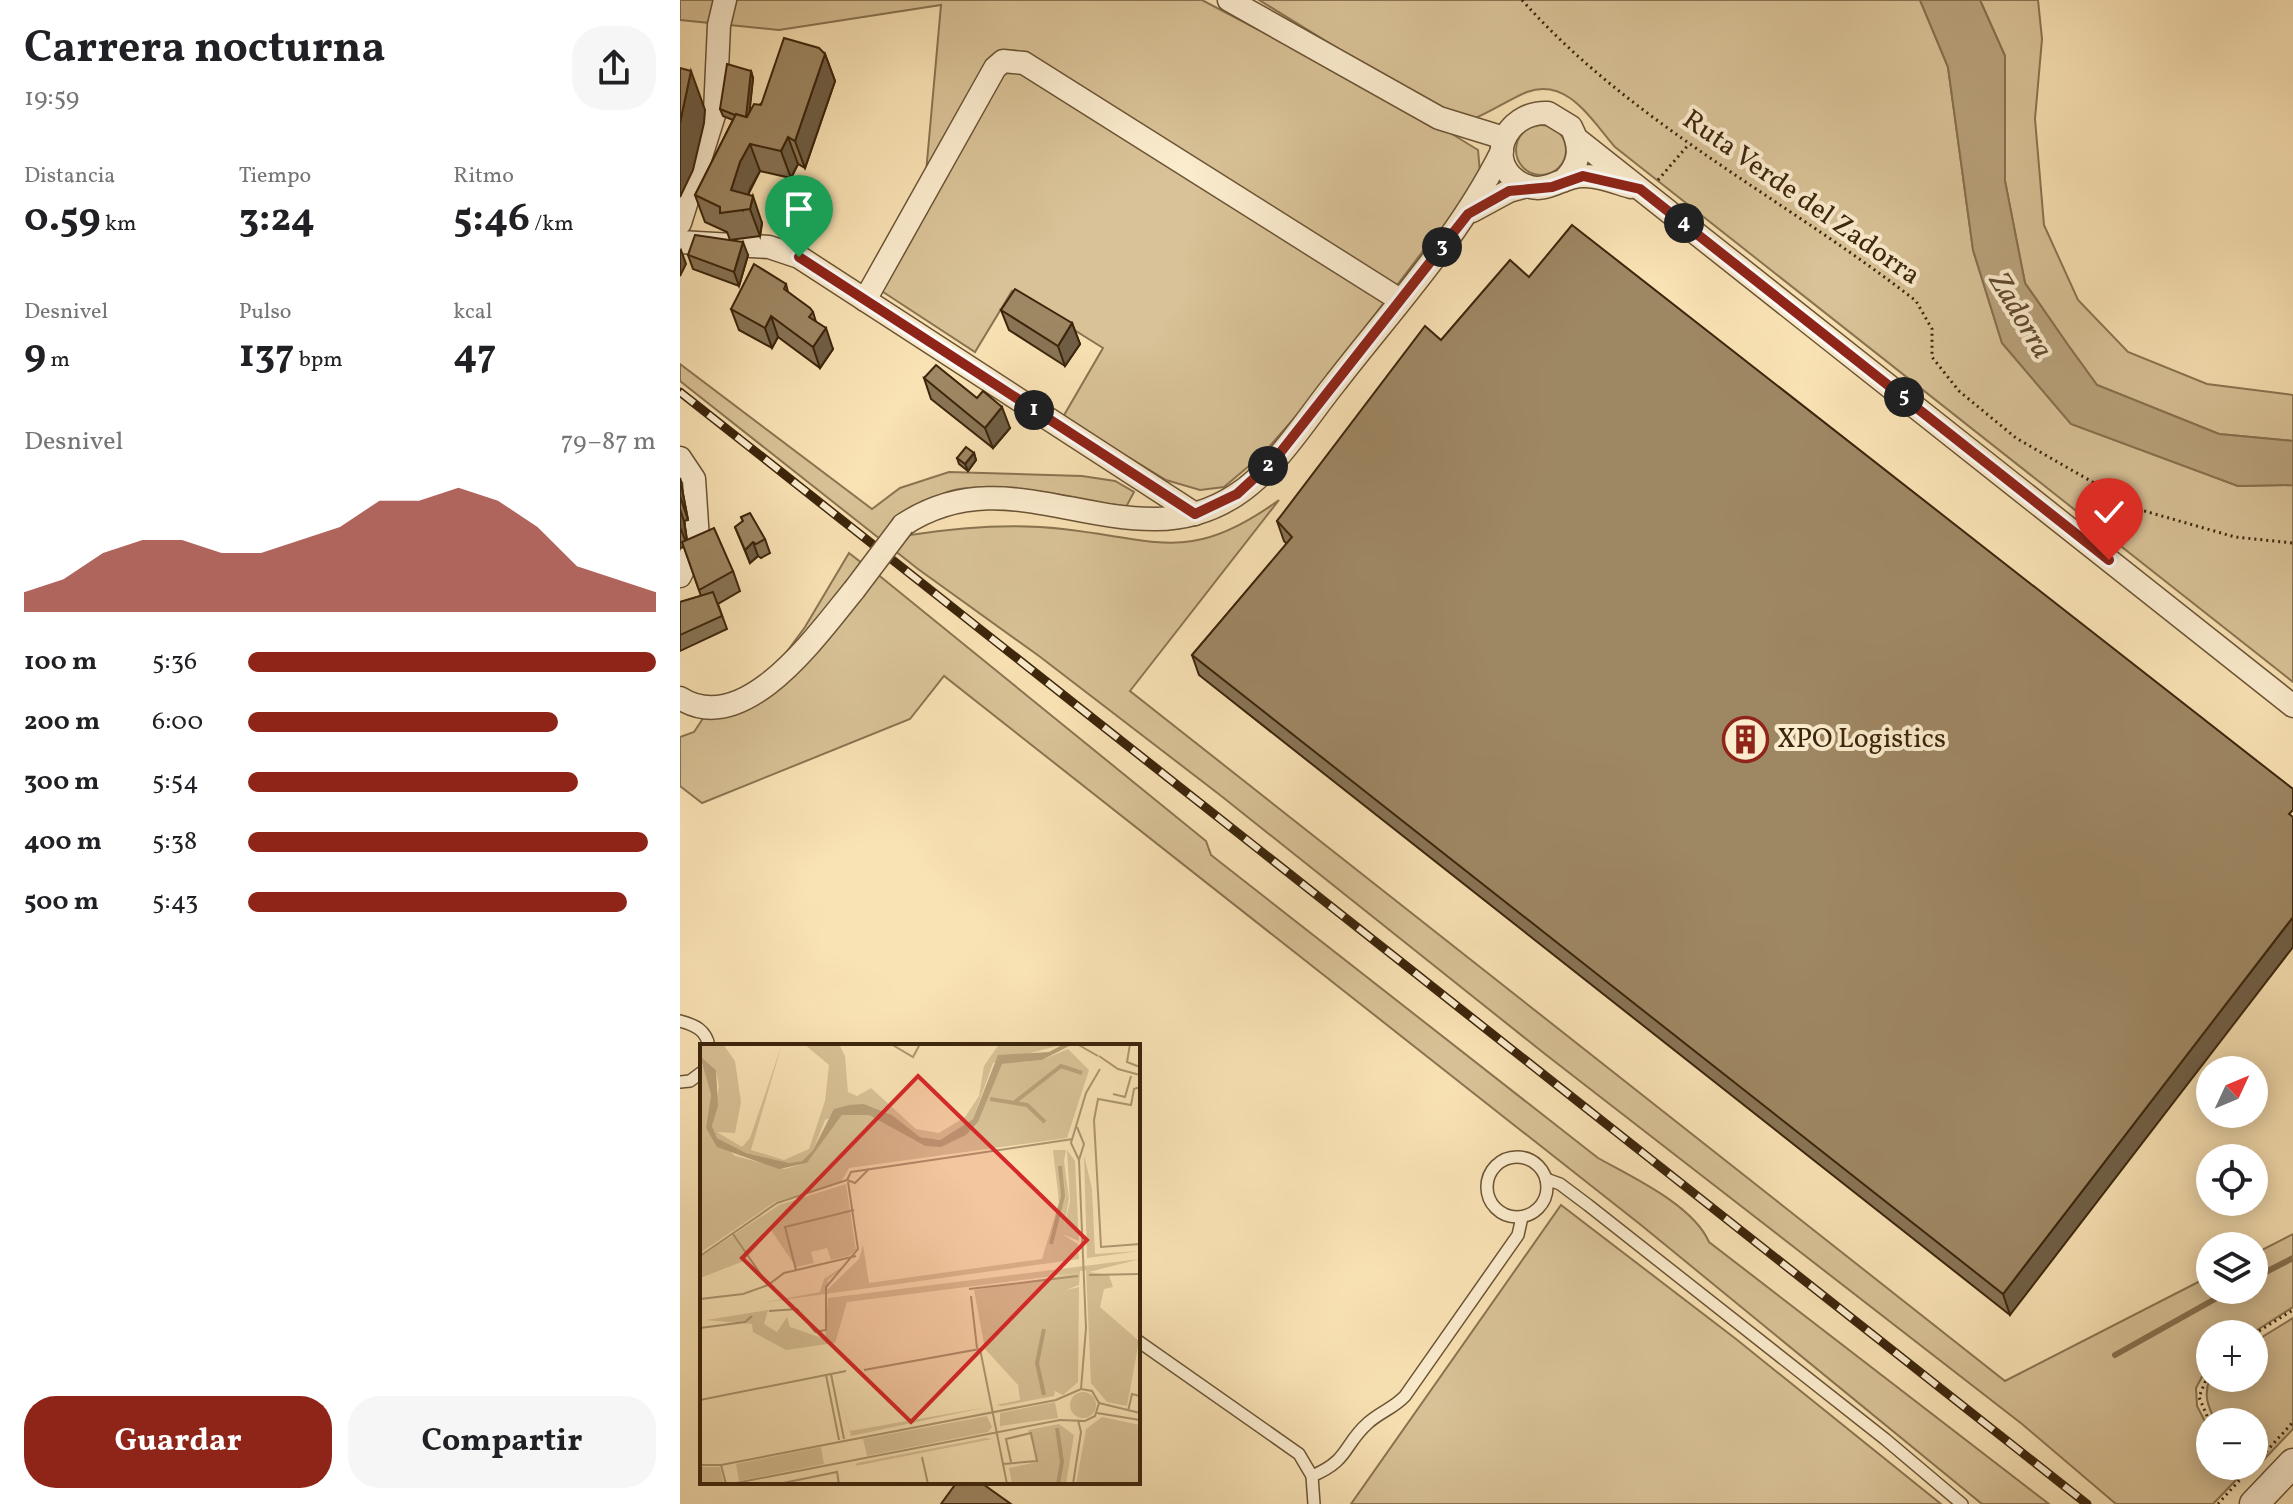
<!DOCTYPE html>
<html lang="es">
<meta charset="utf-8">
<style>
:root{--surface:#fff;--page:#f6f6f6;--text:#202124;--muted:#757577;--accent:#8f2418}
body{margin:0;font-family:Vollkorn,serif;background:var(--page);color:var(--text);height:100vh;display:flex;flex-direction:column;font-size:30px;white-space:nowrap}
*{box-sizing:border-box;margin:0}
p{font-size:26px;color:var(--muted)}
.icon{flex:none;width:44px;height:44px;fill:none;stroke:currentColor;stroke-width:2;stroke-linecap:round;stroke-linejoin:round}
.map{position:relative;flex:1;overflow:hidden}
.panel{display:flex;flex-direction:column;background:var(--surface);width:680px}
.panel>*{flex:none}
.needle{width:52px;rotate:46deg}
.tools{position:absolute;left:1516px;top:1056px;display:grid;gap:16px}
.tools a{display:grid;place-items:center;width:72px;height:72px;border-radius:50%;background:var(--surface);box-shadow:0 4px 20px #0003;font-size:40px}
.pin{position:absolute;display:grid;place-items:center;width:68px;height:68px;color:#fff;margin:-82px -34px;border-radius:50% 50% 50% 0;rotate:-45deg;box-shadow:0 0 8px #0007}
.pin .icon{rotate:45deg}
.km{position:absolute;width:40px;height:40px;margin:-20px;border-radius:50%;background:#222;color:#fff;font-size:22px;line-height:40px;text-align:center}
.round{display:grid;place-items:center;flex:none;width:84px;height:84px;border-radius:32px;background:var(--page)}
.summary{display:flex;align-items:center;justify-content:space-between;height:136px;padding:0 24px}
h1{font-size:44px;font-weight:700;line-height:60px}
.figures{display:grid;grid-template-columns:repeat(3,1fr);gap:12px;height:136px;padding:8px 24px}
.figures div{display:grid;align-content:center}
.figures b{font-size:40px;font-weight:700}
.figures small{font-size:22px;font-weight:400}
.figures p{font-size:22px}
.chart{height:224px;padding:16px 24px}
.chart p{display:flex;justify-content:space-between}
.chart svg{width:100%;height:144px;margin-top:8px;fill:var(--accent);opacity:.7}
.cta{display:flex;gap:16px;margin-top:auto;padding:16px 24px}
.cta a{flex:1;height:92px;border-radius:32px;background:var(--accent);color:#fff;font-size:32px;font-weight:700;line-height:92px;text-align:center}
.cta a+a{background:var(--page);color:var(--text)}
ul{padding:0 24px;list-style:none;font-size:26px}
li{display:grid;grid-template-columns:128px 96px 1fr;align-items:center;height:60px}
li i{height:20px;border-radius:10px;background:var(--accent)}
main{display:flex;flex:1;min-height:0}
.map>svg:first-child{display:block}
.green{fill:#d9c297;stroke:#8a7451;stroke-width:2}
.water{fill:#b9a27b;stroke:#87704e;stroke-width:2}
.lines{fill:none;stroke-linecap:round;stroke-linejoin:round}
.stream{stroke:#87704e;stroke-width:6}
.service-casing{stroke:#6b5435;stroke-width:14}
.minor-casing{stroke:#6b5435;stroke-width:25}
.tertiary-casing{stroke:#6b5435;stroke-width:31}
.path{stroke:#3c250b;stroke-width:3;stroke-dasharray:2 4;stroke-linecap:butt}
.service{stroke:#fbecce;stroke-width:11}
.minor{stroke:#fbecce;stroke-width:22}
.tertiary{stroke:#fbecce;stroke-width:28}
.rail-casing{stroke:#3c250b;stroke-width:9}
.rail{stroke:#fbecce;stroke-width:6;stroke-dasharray:18;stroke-linecap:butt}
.minor-bridge-casing{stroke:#6b5435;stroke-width:25;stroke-linecap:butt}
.minor-bridge{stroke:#fbecce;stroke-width:22}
.wall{fill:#887455;stroke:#3c250b;stroke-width:2}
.shaded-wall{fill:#6f5e45;stroke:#3c250b;stroke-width:2}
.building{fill:#9e8763;stroke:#3c250b;stroke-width:2}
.route-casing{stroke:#fff;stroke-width:16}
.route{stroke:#8f2418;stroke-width:10}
.labels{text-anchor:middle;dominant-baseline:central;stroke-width:8;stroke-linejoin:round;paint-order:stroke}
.street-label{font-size:28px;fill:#3c250b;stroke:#fbecce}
.poi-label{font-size:28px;fill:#3c250b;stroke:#fbecce;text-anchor:start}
.water-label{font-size:30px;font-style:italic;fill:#624a2d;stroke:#fbecce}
.inset-river{fill:none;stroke:#b9a27b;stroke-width:4}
.inset-road{fill:none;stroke:#ad9670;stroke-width:2}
.view{fill:#d62828;fill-opacity:0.15;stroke:#d62828;stroke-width:4}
.inset-edge{fill:none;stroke:#3c250b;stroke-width:4}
</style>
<main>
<section class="panel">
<div class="summary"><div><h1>Carrera nocturna</h1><p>19:59</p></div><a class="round"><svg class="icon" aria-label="share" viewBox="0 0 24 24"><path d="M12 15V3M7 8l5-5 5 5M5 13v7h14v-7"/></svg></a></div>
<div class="figures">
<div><p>Distancia</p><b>0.59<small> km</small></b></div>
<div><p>Tiempo</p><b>3:24</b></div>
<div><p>Ritmo</p><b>5:46<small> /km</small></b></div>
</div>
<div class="figures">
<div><p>Desnivel</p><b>9<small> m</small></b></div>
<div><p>Pulso</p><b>137<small> bpm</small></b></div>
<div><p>kcal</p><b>47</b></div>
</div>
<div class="chart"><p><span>Desnivel</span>79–87 m</p>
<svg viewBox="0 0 160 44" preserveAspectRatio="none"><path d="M0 44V38L10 34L20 26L30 22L40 22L50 26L60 26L70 22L80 18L90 10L100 10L110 6L120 10L130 18L140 30L150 34L160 38V44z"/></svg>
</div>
<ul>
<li><b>100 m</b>5:36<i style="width:100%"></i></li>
<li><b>200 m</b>6:00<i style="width:76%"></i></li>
<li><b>300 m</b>5:54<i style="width:81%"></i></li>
<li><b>400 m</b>5:38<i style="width:98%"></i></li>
<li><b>500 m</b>5:43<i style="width:93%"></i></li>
</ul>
<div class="cta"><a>Guardar</a><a>Compartir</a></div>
</section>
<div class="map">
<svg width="1613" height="1504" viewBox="0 0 1613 1504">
<rect width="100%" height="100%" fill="#f9e2b4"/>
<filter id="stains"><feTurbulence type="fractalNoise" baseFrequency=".0025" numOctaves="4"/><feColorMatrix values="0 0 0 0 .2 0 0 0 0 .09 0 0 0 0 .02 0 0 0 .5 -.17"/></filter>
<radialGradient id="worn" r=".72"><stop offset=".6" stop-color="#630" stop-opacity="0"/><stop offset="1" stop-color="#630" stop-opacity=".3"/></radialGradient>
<g class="green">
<path d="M0,0H522L746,118L798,150L801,184L743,251L631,399L582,455L544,487L520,490L486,480L383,417L423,348L332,291L295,352L197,288L245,184L261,5L99,30L0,20Z"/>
<path d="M579,0H1240L1268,67L1293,250L1322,343L1391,424L1558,486L1613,485V682L935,147C912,121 888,77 847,92C828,100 811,112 791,120L745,102Z"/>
<path d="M1300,0H1358L1362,39L1355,119L1364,225L1398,300L1448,352L1527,384L1613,395V441L1539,434L1417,385L1388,345L1345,283L1325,181V56Z"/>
<circle cx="861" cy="150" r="25"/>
<path d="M0,364L192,509L220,488L269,472L402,476L435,481L454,492L446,507C404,499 293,473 257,497C242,506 230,532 220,546L230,535C281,527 332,523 383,529C480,540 511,564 599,500L450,691L1325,1381L1530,1276V1290H1574V1254L1613,1234V1307L1571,1334H1530V1362L1516,1388L1517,1406L1530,1431V1466H1557V1479L1533,1504H1436L1342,1424L865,1054L540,795L359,656L238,569L0,381Z"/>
<path d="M169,553L183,564L94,669L125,627Z"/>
<path d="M196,573L526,841L531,855L918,1158C952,1177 1013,1205 1029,1242L1369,1504H1302L961,1225L264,676L230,719L22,803L0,786V737L14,732L26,714L46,711Z"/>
<path d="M881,1205L1056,1339L1261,1504H671Z"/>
<path d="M1613,1318V1429L1572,1472L1568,1466H1574V1422H1536C1528,1407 1523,1395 1530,1378H1574V1342Z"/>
</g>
<path class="water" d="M1240,0H1300L1325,56V181L1345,283L1388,345L1417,385L1539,434L1613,441V485L1558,486L1391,424L1322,343L1293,250L1268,67Z"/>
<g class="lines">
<g class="stream">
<path d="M1574,1278L1613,1258"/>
<path d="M1435,1355L1551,1290"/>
</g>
<defs>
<g id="service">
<path d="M0,1021C15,1025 26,1030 29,1046"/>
<path d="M0,1082L10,1081L22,1072"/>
<circle cx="837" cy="1187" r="30"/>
<path d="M866,1179L880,1184L908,1205L1205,1439L1282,1504"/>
<path d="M458,1341L619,1454L632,1476L634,1504"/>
<path d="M632,1476C670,1460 663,1445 688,1423C700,1412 714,1408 725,1396L838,1235L842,1217"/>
</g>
<g id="minor">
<path d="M549,0L759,118L824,138"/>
<path d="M897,139L1613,706"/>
<path d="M883,181C900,165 902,148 891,127L868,113C824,111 802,165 844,185C867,195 881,176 903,176C918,175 937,183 951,187"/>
<path d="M792,211L829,191L847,186"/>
<path d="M0,223L35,112L39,25L45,0"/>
<path d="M0,242L89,247L119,257L515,514"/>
<path d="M185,300L315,68L323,61L344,63L720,300"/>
<path d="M0,458L14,479L18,540L0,576"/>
<path d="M223,525C309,468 388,520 476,519C505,519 533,510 556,495C597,468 626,419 656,382C714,307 780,236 822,151"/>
<path d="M0,698C65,740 139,632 174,590"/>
</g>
<path id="tertiary" d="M1574,1504L1613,1463"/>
</defs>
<use href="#service" class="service-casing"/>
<use href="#minor" class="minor-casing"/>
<use href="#tertiary" class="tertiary-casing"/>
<g class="path">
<path d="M842,0C953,125 1106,199 1236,301L1252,329V357L1279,391L1336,438L1461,510L1555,537L1613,543"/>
<path d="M978,180L1009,144"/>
<path d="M1574,1334L1613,1310"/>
<path d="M1530,1370L1519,1397L1530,1423"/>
<path d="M1574,1465L1613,1422"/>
<path d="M1538,1504L1565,1474L1560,1466"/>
</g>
<use href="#service" class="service"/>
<use href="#minor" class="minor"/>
<use href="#tertiary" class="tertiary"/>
<defs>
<path id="rail" d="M0,392L1407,1504"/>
</defs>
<use href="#rail" class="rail-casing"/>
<use href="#rail" class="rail"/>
<defs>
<path id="minor-bridge" d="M174,590L223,525"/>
</defs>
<use href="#minor-bridge" class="minor-bridge-casing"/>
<use href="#minor-bridge" class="minor-bridge"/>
</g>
<g class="wall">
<path d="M145,54L155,81L125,168L118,164L111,178L80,171L68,195L82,223L80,236L50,240L47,232L25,222L15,195L53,120L43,116L40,109L71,71L73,78L69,113Z"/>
<path d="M8,255H68L59,286L13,269Z"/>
<path d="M849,277L1613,789L1330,1315L519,675L512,655L607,544L604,541L597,521L761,340Z"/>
<path d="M106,284L108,292L133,312L136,322L153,349L140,368L98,337L92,348L59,330L51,309Z"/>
<path d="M321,310L392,323L400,344L385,366L329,330Z"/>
<path d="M244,378L297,398L330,428L313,448L251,399Z"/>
<path d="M294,453L296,460L288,471L279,464L277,458Z"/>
<path d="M0,478L8,520L4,521L7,540L53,571L60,591L38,604L47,629L0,651V602L21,596L4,547L0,548Z"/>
<path d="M61,517L85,539L90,553L81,558L78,556L70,563L55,527L63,521Z"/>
</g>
<g class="shaded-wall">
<path d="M145,54L155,81L125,168L115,141Z"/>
<path d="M11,71L25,110L24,123L13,170L0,197V123Z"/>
<path d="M71,71L73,78L68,127L65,120Z"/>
<path d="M108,137L118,164L111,178L101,151Z"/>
<path d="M70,144L80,171L70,189L63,210L51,190L60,162Z"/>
<path d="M73,196L82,223L80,236L70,209Z"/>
<path d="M63,242L68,255L59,286L54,272Z"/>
<path d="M1,250L6,264L0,276V252Z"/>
<path d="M91,316L98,337L92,348L85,328Z"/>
<path d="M392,323L400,344L385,366L378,346Z"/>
<path d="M146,328L153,349L140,368L133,347Z"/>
<path d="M322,407L330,428L313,448L305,428Z"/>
<path d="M294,453L296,460L288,471L285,464Z"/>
<path d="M0,478L8,520L0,496Z"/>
<path d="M0,509L4,521L8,547L0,527Z"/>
<path d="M73,542L78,556L70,563L65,550Z"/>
<path d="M1613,917V947L1330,1315L1323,1294Z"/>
</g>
<g class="building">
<path d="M104,38L139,48L145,54L115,141L108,137L101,151L70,144L60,162L51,190L73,196L70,209L40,213V207L15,195L56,114L67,117L74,104L81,105Z"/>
<path d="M47,64L71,71L66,117L56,114L55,115L40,109Z"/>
<path d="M0,68L11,71L0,123Z"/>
<path d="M892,225L1613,789V810L1609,814L1613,817V917L1323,1294L512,655L612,537L597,521L745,326L761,340L830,260L849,277Z"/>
<path d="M15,235L63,242L54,272L8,255Z"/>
<path d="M74,264L106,284L104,289L130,308L133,312L129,317L146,328L133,347L91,316L85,328L51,309Z"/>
<path d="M335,289L392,323L378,346L321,310Z"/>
<path d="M256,365L297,398L303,391L322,407L305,428L244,378Z"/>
<path d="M286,447L294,453L285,464L277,458Z"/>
<path d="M70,513L85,539L76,544L73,542L65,550L55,527L63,521L61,517Z"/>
<path d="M34,528L53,571L19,590L2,542Z"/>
<path d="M33,592L42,616L0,635V602Z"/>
<path d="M277,1482H300L331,1504H261Z"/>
</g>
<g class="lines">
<defs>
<path id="route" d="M119,257L515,514L557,494L596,458L788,214L829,191L872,187L903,176L960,189L1429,560"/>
</defs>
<use href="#route" class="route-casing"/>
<use href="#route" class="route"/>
</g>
<defs>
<symbol id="building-ring" viewBox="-11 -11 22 22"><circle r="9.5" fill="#fbecce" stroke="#8f2418" stroke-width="1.5"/><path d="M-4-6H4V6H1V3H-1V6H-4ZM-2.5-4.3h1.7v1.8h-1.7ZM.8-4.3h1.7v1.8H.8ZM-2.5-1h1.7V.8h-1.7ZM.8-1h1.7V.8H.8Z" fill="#8f2418"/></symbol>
</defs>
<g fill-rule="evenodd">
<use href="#building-ring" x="1040" y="714" width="51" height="51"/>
</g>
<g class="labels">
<g class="street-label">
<text transform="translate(1121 198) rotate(35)">Ruta Verde del Zadorra</text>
</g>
<g class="poi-label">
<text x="1097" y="739">XPO Logistics</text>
</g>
<g class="water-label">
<text transform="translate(1340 316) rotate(59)">Zadorra</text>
</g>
</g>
<g transform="translate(20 1044)">
<rect width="440" height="440" fill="#f9e2b4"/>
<path d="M0,0H23L35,17L41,58L35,89L17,88L42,103L50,94L82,0L51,106L84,116L109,105L125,57L129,21L104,0H139L145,12L148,48L157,52L171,44L216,85L239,89L265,73L279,52L284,22L299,0H364L293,19L273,75L240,96L220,93L192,71L164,60L125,76L113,106L102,117L89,119L46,109L17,94L12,82L19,42L16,26L0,12ZM368,5L389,26L367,94L149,124L141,138L75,158L0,209V18L9,32L11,50L6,84L35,112L85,125L107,119L142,71H169L225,102L266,91L302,20L342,16ZM353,106H366L364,117L369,154L364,184L370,157L367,106L375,117L379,197L362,190L378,200L379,215L61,259L120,248L124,235L148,219L128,236L127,246L159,215L163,201L169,239L342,215L359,158ZM384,111L392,145L395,210L440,207L387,214ZM146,140L156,206L149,212L131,216L127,204L111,208L114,219L96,223L71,186L44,217L0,234V213L79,161ZM440,215L389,228L409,231L413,243L404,245L400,263L439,297L427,362L407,358L391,339L386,226L380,227L379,241L366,246L379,243L378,338L363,351L355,347L354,352L302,362L296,361L320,356L318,341L285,305L274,246L378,229L147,258L135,299L86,306L53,288L52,280L6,276L68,266L64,280L77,288L87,273L90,283L125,295L128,254ZM136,336L150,387L287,363L151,392ZM370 361a13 13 0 1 1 26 0a13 13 0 1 1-26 0ZM355,358L358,374L300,382V369ZM287,372L292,383L288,388L167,412L163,395ZM402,373L440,381V440H376L386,385ZM359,380L374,391L366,440H312L309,424L338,418L328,386ZM286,394L292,395L155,422L157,419ZM121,403L124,420L39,437L36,420ZM2,423H20L24,440H0Z" fill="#d9c297"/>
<path d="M364,0H373L342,16L302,20L278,78L266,91L241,103L225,102L169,71H142L107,119L79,125L17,103L6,84L11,50L0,12L16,26L18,62L12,82L17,94L46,109L89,119L102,117L113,106L134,65L149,61L164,60L192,71L220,93L240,96L273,75L298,11L349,8Z" fill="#b9a27b"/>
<path class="inset-river" d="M290,55L327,61L345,78M315,58L361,22L382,29M351,200L363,152L360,122M344,351L337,319L344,285M357,384L362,418L358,440"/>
<path class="inset-road" d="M191,0L213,13L220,0M377,0L398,12M430,0L427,18L440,23M399,12L418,25L440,31M440,43L434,45L431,61L398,55L394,76L401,203L440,200M413,50L425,53L431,32M377,83L384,100L379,116L386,284L381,345M379,116L371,99L386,49L400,25M168,126L155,139L147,136L151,128L373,95M33,190L68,241M0,212L77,159L147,136M96,226L85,183L154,166M389,231L440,230M269,245L378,232M271,252L277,304M0,255L43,250L68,241L84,229L156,212M69,267L97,265L115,288L126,286V243L158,205L148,138M0,284L45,278L52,272M164,326L280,305L307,440M131,330L144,395M126,331L139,396M0,356L146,327M399,359L440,369M428,367L432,350L440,352M397,369L440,376M222,413L228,440M303,420L337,417L331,389L306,395L311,418M0,421H21L26,440M21,421L356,356L381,345L392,347L399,359L395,372L385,377L360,376L31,440M78,440L137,428L139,440M373,440L381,388L378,376"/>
<path class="view" d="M218,32L387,196L211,378L42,214Z"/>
<rect width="440" height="440" class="inset-edge"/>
</g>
<rect width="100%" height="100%" filter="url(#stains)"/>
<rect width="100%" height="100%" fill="url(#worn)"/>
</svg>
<div class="tools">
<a><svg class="needle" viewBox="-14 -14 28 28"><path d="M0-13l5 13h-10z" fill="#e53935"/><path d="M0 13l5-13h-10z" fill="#757577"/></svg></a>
<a><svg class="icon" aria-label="locate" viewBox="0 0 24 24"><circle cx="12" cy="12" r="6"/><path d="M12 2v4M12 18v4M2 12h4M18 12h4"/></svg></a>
<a><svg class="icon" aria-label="layers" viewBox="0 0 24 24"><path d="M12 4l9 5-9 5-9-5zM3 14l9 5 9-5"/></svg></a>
<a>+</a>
<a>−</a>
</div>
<div class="pin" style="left:119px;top:257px;background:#1e9e55"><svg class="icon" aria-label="arrive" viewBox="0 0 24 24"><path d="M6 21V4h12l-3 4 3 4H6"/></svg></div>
<div class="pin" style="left:1429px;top:560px;background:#d93025"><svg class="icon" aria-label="check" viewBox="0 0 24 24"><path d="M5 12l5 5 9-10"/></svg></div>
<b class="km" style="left:354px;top:410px">1</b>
<b class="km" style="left:588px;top:466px">2</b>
<b class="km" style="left:762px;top:247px">3</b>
<b class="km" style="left:1004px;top:223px">4</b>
<b class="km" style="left:1224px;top:397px">5</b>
</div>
</main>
